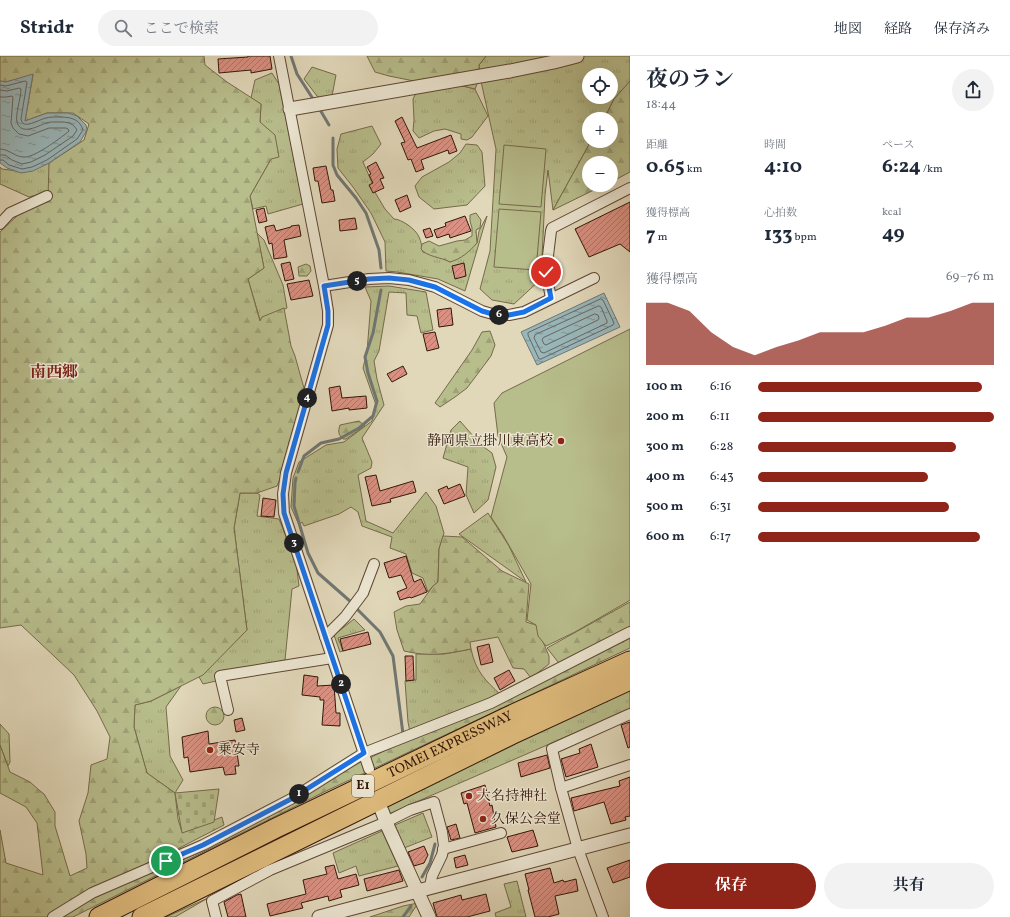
<!DOCTYPE html>
<html lang="ja">
<meta charset="utf-8">
<style>
:root{--surface:#fff;--page:#f2f2f3;--text:#1f2937;--muted:#747a83;--line:#e0e1e3;--accent:#8f2418}
body{margin:0;font-family:Vollkorn,"Noto Serif JP",serif;background:var(--page);color:var(--text);height:100vh;display:flex;flex-direction:column;font-size:15px;white-space:nowrap}
*{box-sizing:border-box;margin:0}
p{font-size:13px;color:var(--muted)}
.icon{flex:none;width:22px;height:22px;fill:none;stroke:currentColor;stroke-width:2;stroke-linecap:round;stroke-linejoin:round}
.map{position:relative;flex:1;overflow:hidden}
.panel{display:flex;flex-direction:column;background:var(--surface);width:380px}
.panel>*{flex:none}
.tools{position:absolute;left:582px;top:12px;display:grid;gap:8px}
.tools a{display:grid;place-items:center;width:36px;height:36px;border-radius:50%;background:var(--surface);box-shadow:0 4px 16px #0002;font-size:20px}
.pin{position:absolute;display:grid;place-items:center;width:34px;height:34px;color:#fff;margin:-17px;border:2px solid #fff;border-radius:50%;box-shadow:0 1px 4px #0007}
.km{position:absolute;width:20px;height:20px;margin:-10px;border-radius:50%;background:#222;color:#fff;font-size:11px;line-height:20px;text-align:center}
.round{display:grid;place-items:center;flex:none;width:42px;height:42px;border-radius:21px;background:var(--page)}
.summary{display:flex;align-items:center;justify-content:space-between;height:68px;padding:0 16px}
h1{font-size:22px;font-weight:700;line-height:30px}
.metrics{display:grid;grid-template-columns:repeat(3,1fr);gap:6px;height:68px;padding:4px 16px}
.metrics div{display:grid;align-content:center}
.metrics b{font-size:20px;font-weight:700}
.metrics small{font-size:11px;font-weight:400}
.metrics p{font-size:11px}
.chart{height:112px;padding:8px 16px}
.chart p{display:flex;justify-content:space-between}
.chart svg{width:100%;height:72px;margin-top:4px;fill:var(--accent);opacity:.7}
.button{display:flex;gap:8px;margin-top:auto;padding:8px 16px}
.button a{flex:1;height:46px;border-radius:24px;background:var(--accent);color:#fff;font-size:16px;font-weight:700;line-height:46px;text-align:center}
.button a+a{background:var(--page);color:var(--text)}
ul{padding:0 16px;list-style:none;font-size:13px}
li{display:grid;grid-template-columns:64px 48px 1fr;align-items:center;height:30px}
li i{height:10px;border-radius:5px;background:var(--accent)}
header{display:flex;align-items:center;gap:24px;box-sizing:border-box;height:56px;padding:0 20px;background:var(--surface);border-bottom:1px solid var(--line)}
header strong{font-size:19px}
nav{display:flex;gap:22px;margin-inline-start:auto;font-size:14px}
.search{width:280px;height:36px;background:var(--page);display:flex;align-items:center;gap:10px;box-sizing:border-box;padding:0 14px;border-radius:22px;color:var(--muted);font-size:15px}
main{display:flex;flex:1;min-height:0}
.map>svg:first-child{display:block}
.grass{fill:url(#grass-tufts);stroke:#766a4a;fill-rule:evenodd}
.forest{fill:url(#forest-firs);stroke:#766a4a}
.cemetery{fill:url(#cemetery-stones);stroke:#766a4a}
.pitch{fill:#b8bd8c;stroke:#766a4a}
.water{fill:url(#water-ripples);stroke:#707773}
.lines{fill:none;stroke-linecap:round;stroke-linejoin:round}
.shore{stroke:#666662;stroke-width:1}
.stream{stroke:#707773;stroke-width:3}
.building{fill:url(#building-hatch);stroke:#331608}
.minor-casing{stroke:#5e4634;stroke-width:12}
.tertiary-casing{stroke:#5e4634;stroke-width:15}
.motorway-casing{stroke:#331608;stroke-width:21}
.minor{stroke:#ece6d2;stroke-width:10}
.tertiary{stroke:#ece6d2;stroke-width:13}
.motorway{stroke:#e0bc7d;stroke-width:19}
.route-casing{stroke:#fff;stroke-width:8}
.route{stroke:#1a73e8;stroke-width:5}
.poi-dot{fill:#8f2418;stroke:#ece6d2;stroke-width:1.5}
.labels{text-anchor:middle;dominant-baseline:central;stroke-width:3;stroke-linejoin:round;paint-order:stroke}
.shield{fill:#ece6d2;stroke:#6a5445;stroke-width:1}
.shield-label{font-size:13px;font-weight:bold;fill:#331608}
.poi-label{font-size:14px;fill:#331608;stroke:#ece6d2;text-anchor:start}
.street-label{font-size:14px;fill:#331608;stroke:#ece6d2}
.quarter-label{font-size:16px;font-weight:bold;fill:#7a1f14;stroke:#ece6d2}
</style>
<header>
<strong>Stridr</strong>
<div class="search"><svg class="icon" aria-label="search" viewBox="0 0 24 24"><circle cx="10" cy="10" r="6"/><path d="M15 15l6 6"/></svg>ここで検索</div>
<nav><a>地図</a><a>経路</a><a>保存済み</a></nav>
</header>
<main>
<div class="map">
<svg width="630" height="861" viewBox="0 0 630 861">
<defs>
<pattern id="grass-tufts" width="24" height="20" patternUnits="userSpaceOnUse"><rect width="24" height="20" fill="#b8bd8c"/><path d="M3 7l-1-3M5 7V3M7 7l1-3M15 17l-1-3M17 17v-4M19 17l1-3" fill="none" stroke="#9fa277"/></pattern>
<pattern id="forest-firs" width="22" height="20" patternUnits="userSpaceOnUse"><rect width="22" height="20" fill="#b8bd8c"/><path d="M5 1l3.5 6h-7zM16 11l3.5 6h-7z" fill="#9fa277"/></pattern>
<pattern id="cemetery-stones" width="16" height="16" patternUnits="userSpaceOnUse"><rect width="16" height="16" fill="#b8bd8c"/><path d="M2 7V4a2 2 0 0 1 4 0v3zM10 15v-3a2 2 0 0 1 4 0v3z" fill="#9fa277"/></pattern>
<pattern id="water-ripples" width="26" height="14" patternUnits="userSpaceOnUse"><rect width="26" height="14" fill="#99b7bb"/><path d="M2 4q2-2 4 0t4 0M15 11q2-2 4 0t4 0" fill="none" stroke="#7d9496"/></pattern>
<pattern id="building-hatch" width="6" height="6" patternUnits="userSpaceOnUse"><rect width="6" height="6" fill="#da9183"/><path d="M-1 1l2-2M0 6l6-6M5 7l2-2" fill="none" stroke="#b17569"/></pattern>
</defs>
<rect width="100%" height="100%" fill="#e1d8ba"/>
<filter id="stains"><feTurbulence type="fractalNoise" baseFrequency=".005" numOctaves="4"/><feColorMatrix values="0 0 0 0 .2 0 0 0 0 .09 0 0 0 0 .02 0 0 0 .5 -.17"/></filter>
<radialGradient id="worn" r=".72"><stop offset=".6" stop-color="#630" stop-opacity="0"/><stop offset="1" stop-color="#630" stop-opacity=".3"/></radialGradient>
<g class="grass">
<path d="M486,0H630V28L614,43L604,63H589V85H591L553,154L548,114L545,139L541,223L514,248L492,244L480,233L490,195L496,93L480,21L479,9ZM589,19H611V41H589Z"/>
<path d="M312,11L336,19L332,40L324,45L317,40L304,23Z"/>
<path d="M272,17L279,28L303,148L268,158L266,150L253,153L250,140L271,103L260,66L261,48L251,42L255,24Z"/>
<path d="M463,30L475,33L488,60L472,81L467,84L461,83V78L445,73L434,75L419,82L413,75L414,64L413,43L418,33Z"/>
<path d="M372,70L381,88L373,98L363,106L370,122L376,138L385,153L394,163C401,163 416,173 419,181C421,185 422,191 423,196L444,203L450,206L477,187L479,175L487,160L465,235L438,223L397,216L386,215L385,186L371,157L353,131L338,112L337,93L341,78Z"/>
<path d="M466,88L477,89L482,96L485,130L467,149L434,153L419,141L415,130L422,121L449,106L460,97Z"/>
<path d="M49,107L52,135L29,141L0,128V111L2,113L25,116Z"/>
<path d="M257,177L264,184L283,229L287,252L260,264L248,223L264,212Z"/>
<path d="M389,230L426,236L433,274L421,277L417,260L407,259L406,237L389,236L379,295L374,305L377,323L384,349L362,382L372,406L371,412L358,419L366,465L393,477L426,436L436,450L444,477L439,493L438,526L433,530L428,536L423,522L412,517L406,498L390,492L392,481L362,470L358,456L351,451L339,458L304,470L302,466L299,469L291,451L293,422L299,406L326,389L344,386L372,365L376,349L363,312L367,296L371,245L365,231Z"/>
<path d="M460,365L481,389L492,397L496,411L488,444L474,457L466,439L468,411L443,402L451,374Z"/>
<path d="M240,437H257L260,439L257,460L279,463L296,506L299,530L292,533L285,604L220,620L216,625L203,628L199,621L247,574L234,472Z"/>
<path d="M488,457L509,490L526,526L459,478Z"/>
<path d="M354,563L365,574L338,582L343,595L340,596L334,579Z"/>
<path d="M471,593C476,616 485,624 501,639L410,676L408,666L405,625L416,624V598H444Z"/>
<path d="M181,630L166,651L170,700L183,724L175,737L147,717L134,671L135,649L151,645Z"/>
<path d="M630,632V653L384,760L382,753L538,674Z"/>
<path d="M0,668L9,678L10,706L8,710L0,689Z"/>
<path d="M423,757L432,781L404,792L395,769Z"/>
<path d="M382,775L398,810L359,820L356,810L339,817L333,797Z"/>
<path d="M517,825L526,861H496L495,857L511,851L504,828Z"/>
</g>
<g class="forest">
<path d="M0,0H204L205,9L227,26L261,48L260,66L275,79L279,101L271,103L250,140L264,212L248,223L260,265L262,261L284,252L291,290L295,300L307,343L295,387L277,430L257,437H240L234,472L247,574L203,619L151,645L135,649L134,671L147,717L175,737L178,763L182,776L222,761L224,769L158,803L49,861H0V774L6,807L43,819L37,767L26,751L0,737V689L10,716L30,726L39,734L44,738L55,756V770L70,820L87,812L86,798L79,765L88,737L91,709L107,703L110,681L97,655L74,619L55,601L21,569L0,572V176L19,158L48,142L49,107L84,84L89,68L73,57H47L25,65L33,19L6,26L0,25Z"/>
<path d="M367,0H486L479,9L480,21L475,33L463,30L444,31L389,20L375,16Z"/>
<path d="M630,25V116L611,126V107H589V129H604L553,154L591,85H611V63H604L614,43Z"/>
<path d="M476,157L481,164L480,172L476,174L477,187C469,196 461,203 450,206C441,201 427,201 421,193L422,188L429,185L439,190L457,185L465,184L472,180V172L470,165V159Z"/>
<path d="M306,208L310,210L311,215L307,220H299L298,211Z"/>
<path d="M490,275L495,289L491,300L467,332L455,341L440,351L435,347L472,294L482,276Z"/>
<path d="M359,365L365,370L346,383H343C338,379 338,375 340,369Z"/>
<path d="M443,480L462,481L502,515L529,528L526,566L536,569L549,600V608L531,622L524,613L513,612L498,581L470,586L471,593C447,598 429,601 404,595L397,574L394,556L406,550L420,548L433,530L438,526L439,493Z"/>
<path d="M630,546V592L324,736L73,861H60L106,835L342,715L562,611L547,592Z"/>
<circle cx="215" cy="660" r="9"/>
<path d="M208,842L175,861H166Z"/>
<path d="M418,847L409,861H370L403,850Z"/>
</g>
<path class="cemetery" d="M219,733L214,766L182,777L175,737Z"/>
<g class="pitch">
<path d="M504,89L546,93L541,151L499,148Z"/>
<path d="M499,153L541,156L536,214L494,211Z"/>
<path d="M630,273V544L627,546L575,576L546,590L538,580L536,569L527,564L531,528L503,479L491,461L507,401L498,380L494,347L502,337Z"/>
</g>
<g class="water">
<path d="M33,18L25,65L47,57H68L77,60L86,69L87,74L80,86L49,107L33,115L21,117L7,112L0,107V25L6,26Z"/>
<path d="M604,237L620,271L537,309L521,276Z"/>
</g>
<g class="lines">
<g class="shore">
<path d="M0,29L6,30L25,25L27,26L21,63C22,66 22,67 24,68C29,70 41,63 46,62C49,61 53,61 56,61C67,61 79,61 83,74L77,83L47,104L32,111L22,113L9,109L3,104H0"/>
<path d="M0,34L7,35L19,32L21,33C21,42 15,59 17,66C21,80 38,70 46,67C49,66 52,66 55,66C64,66 72,65 77,74L73,80L45,99L31,106L22,108L12,104L5,99H0"/>
<path d="M0,41H6L12,40L13,41L11,67L13,72L19,78L28,80L49,72H66L68,73L69,75L68,76C59,83 34,102 24,101C15,101 9,93 0,93"/>
<path d="M601,243L603,244L614,267L613,269L541,303H539L528,279V277Z"/>
<path d="M599,250L601,251L607,265V267L544,297L541,296L534,282L535,279Z"/>
<path d="M595,258L598,259L599,262L598,264L546,289L544,288L542,284L543,282Z"/>
</g>
<g class="stream">
<path d="M291,0L297,18L315,46"/>
<path d="M319,52L329,69"/>
<path d="M333,82V109L337,119L356,142L366,157L379,194L381,212"/>
<path d="M298,416L304,400L321,387L339,383L359,372L373,360L377,345L368,317L365,301L373,277L381,234"/>
<path d="M296,422L295,427L294,450L308,497L318,517L351,546"/>
<path d="M357,553L380,576L393,600L403,678"/>
<path d="M422,821L430,807L435,788"/>
<path d="M403,861L411,850"/>
</g>
</g>
<g class="building">
<path d="M248,0H270L272,13L251,17V14L219,17L218,3L248,1Z"/>
<path d="M402,61L417,92L451,79L457,95L449,98L448,94L421,104L424,113L416,116L411,103L408,104L401,87L405,86L395,65Z"/>
<path d="M376,106L384,122L380,123L384,132L373,137L369,129L373,127L369,119L371,118L367,111Z"/>
<path d="M326,110L331,134H333L335,145L322,147L318,125H315L313,112Z"/>
<path d="M407,139L411,151L400,156L395,144Z"/>
<path d="M630,146V196L620,188L589,201L575,173Z"/>
<path d="M264,152L267,165L259,167L256,154Z"/>
<path d="M465,160L471,175L450,182L449,178L437,182L434,174L446,170L445,167Z"/>
<path d="M355,162L357,173L340,175L339,164Z"/>
<path d="M274,169L276,175L291,171V170L299,169L301,180L284,184L287,201L274,203L272,187L269,188L265,171Z"/>
<path d="M430,172L433,180L426,182L423,174Z"/>
<path d="M290,206L294,223L285,225L281,208Z"/>
<path d="M464,207L466,220L455,223L452,210Z"/>
<path d="M309,224L313,240L291,244L287,228Z"/>
<path d="M451,252L453,269L439,271L437,254Z"/>
<path d="M435,276L439,292L427,295L423,278Z"/>
<path d="M403,310L407,318L392,326L387,318Z"/>
<path d="M340,330L342,342L366,340L367,352L349,354V352L332,355L329,332Z"/>
<path d="M376,419L380,435L413,425L416,436L390,443L391,446L372,450L365,421Z"/>
<path d="M460,428L465,440L444,448L438,434L447,430L448,433Z"/>
<path d="M263,442L276,444L274,461L261,460Z"/>
<path d="M406,500L414,526L421,523L427,536L411,542L410,541L400,544L397,536L407,532L401,519L389,522L384,507Z"/>
<path d="M368,576L371,588L343,595L340,583Z"/>
<path d="M489,588L493,606L481,609L477,591Z"/>
<path d="M405,600H413L414,624L406,625Z"/>
<path d="M509,614L515,625L500,634L494,622Z"/>
<path d="M304,619L318,621L317,630L334,629L336,657H340V670L322,669L324,644H320V641L302,639Z"/>
<path d="M242,662L245,674L236,676L234,664Z"/>
<path d="M630,666V691L628,692L621,669Z"/>
<path d="M208,675L209,688L235,684L239,710H235L236,718L225,719L223,711L190,716L188,701L184,702L182,681Z"/>
<path d="M591,688L598,711L566,721L561,703L580,697L579,693Z"/>
<path d="M547,699L550,712L521,721L518,707Z"/>
<path d="M630,721V760L625,761L626,764L611,768L604,746L574,755L571,742L620,730L619,725Z"/>
<path d="M485,729L490,750L492,749L496,771L475,777L467,747L464,748L461,737Z"/>
<path d="M456,768L460,782L451,784L447,771Z"/>
<path d="M533,774L538,790L512,796L507,781Z"/>
<path d="M424,790L428,799L424,807L414,810L408,796Z"/>
<path d="M465,799L468,809L456,812L454,802Z"/>
<path d="M630,804V821L613,827L607,812Z"/>
<path d="M334,809L338,823L356,818L359,829L340,834L342,841L329,845L328,840L301,847L303,852L270,860L267,848L306,838L303,824L327,818L325,811Z"/>
<path d="M550,812L554,827L563,824L564,826L576,823L578,835L555,840L559,858L548,861H535L528,834H529L525,818Z"/>
<path d="M399,814L403,825L367,835L364,823Z"/>
<path d="M241,838L246,861H228L224,846L237,839Z"/>
<path d="M486,838L490,855L467,861H437L433,847L461,839L462,844Z"/>
</g>
<g class="lines">
<defs>
<g id="minor">
<path d="M279,0L324,230L328,255V269L286,417L283,438L284,457L369,713"/>
<path d="M0,168L10,157L47,140"/>
<path d="M324,230L369,223L389,222L409,224L435,231L482,255L496,259H509L524,256L594,222"/>
<path d="M551,242L546,216L551,175L552,172L630,132"/>
<path d="M325,581L345,561L363,537L374,508"/>
<path d="M228,654L220,620L332,602"/>
<path d="M561,732L552,693L630,658"/>
<path d="M443,793L501,777"/>
<path d="M53,861L92,837L203,789L291,743L364,697L491,647L630,576"/>
<path d="M216,861L212,845L270,814L386,766L410,754L434,746L442,776L444,790L442,799L432,820L430,831"/>
<path d="M603,861L578,793L561,732L630,709"/>
</g>
<g id="tertiary">
<path d="M290,53L510,15L554,6L577,0"/>
<path d="M382,755L388,771L429,861"/>
<path d="M319,861L630,779"/>
</g>
<g id="motorway">
<path id="s1" d="M99,861L276,772L507,661L630,605"/>
<path d="M142,861L511,679L630,624"/>
</g>
</defs>
<use href="#minor" class="minor-casing"/>
<use href="#tertiary" class="tertiary-casing"/>
<use href="#motorway" class="motorway-casing"/>
<use href="#minor" class="minor"/>
<use href="#tertiary" class="tertiary"/>
<use href="#motorway" class="motorway"/>
</g>
<g class="lines">
<defs>
<path id="route" d="M166,805L203,789L291,743L364,697L284,457L283,438L286,417L328,269V255L324,230L369,223L389,222L409,224L435,231L482,255L496,259H509L524,256L551,242L546,216"/>
</defs>
<use href="#route" class="route-casing"/>
<use href="#route" class="route"/>
</g>
<g class="poi-dot">
<circle cx="561" cy="385" r="4"/>
<circle cx="210" cy="694" r="4"/>
<circle cx="469" cy="740" r="4"/>
<circle cx="483" cy="763" r="4"/>
</g>
<g class="labels">
<rect class="shield" x="352" y="719" width="22" height="22" rx="3"/>
<g class="shield-label">
<text x="363" y="730">E1</text>
</g>
<g class="poi-label">
<text x="553" y="385" text-anchor="end">静岡県立掛川東高校</text>
<text x="218" y="694">乗安寺</text>
<text x="477" y="740">大名持神社</text>
<text x="491" y="763">久保公会堂</text>
</g>
<g class="street-label">
<text stroke="none"><textPath href="#s1" startOffset="391">TOMEI EXPRESSWAY</textPath></text>
</g>
<g class="quarter-label">
<text x="54" y="317">南西郷</text>
</g>
</g>
<rect width="100%" height="100%" filter="url(#stains)"/>
<rect width="100%" height="100%" fill="url(#worn)"/>
</svg>
<div class="tools">
<a><svg class="icon" aria-label="locate" viewBox="0 0 24 24"><circle cx="12" cy="12" r="6"/><path d="M12 2v4M12 18v4M2 12h4M18 12h4"/></svg></a>
<a>+</a>
<a>−</a>
</div>
<div class="pin" style="left:166px;top:805px;background:#1e9e55"><svg class="icon" aria-label="arrive" viewBox="0 0 24 24"><path d="M6 21V4h12l-3 4 3 4H6"/></svg></div>
<div class="pin" style="left:546px;top:216px;background:#d93025"><svg class="icon" aria-label="check" viewBox="0 0 24 24"><path d="M5 12l5 5 9-10"/></svg></div>
<b class="km" style="left:299px;top:738px">1</b>
<b class="km" style="left:341px;top:628px">2</b>
<b class="km" style="left:294px;top:487px">3</b>
<b class="km" style="left:307px;top:342px">4</b>
<b class="km" style="left:357px;top:225px">5</b>
<b class="km" style="left:499px;top:259px">6</b>
</div>
<section class="panel">
<div class="summary"><div><h1>夜のラン</h1><p>18:44</p></div><a class="round"><svg class="icon" aria-label="share" viewBox="0 0 24 24"><path d="M12 15V3M7 8l5-5 5 5M5 13v7h14v-7"/></svg></a></div>
<div class="metrics">
<div><p>距離</p><b>0.65<small> km</small></b></div>
<div><p>時間</p><b>4:10</b></div>
<div><p>ペース</p><b>6:24<small> /km</small></b></div>
</div>
<div class="metrics">
<div><p>獲得標高</p><b>7<small> m</small></b></div>
<div><p>心拍数</p><b>133<small> bpm</small></b></div>
<div><p>kcal</p><b>49</b></div>
</div>
<div class="chart"><p><span>獲得標高</span>69–76 m</p>
<svg viewBox="0 0 160 44" preserveAspectRatio="none"><path d="M0 44V6L10 6L20 11L30 24L40 33L50 38L60 33L70 29L80 24L90 24L100 24L110 20L120 15L130 15L140 11L150 6L160 6V44z"/></svg>
</div>
<ul>
<li><b>100 m</b>6:16<i style="width:95%"></i></li>
<li><b>200 m</b>6:11<i style="width:100%"></i></li>
<li><b>300 m</b>6:28<i style="width:84%"></i></li>
<li><b>400 m</b>6:43<i style="width:72%"></i></li>
<li><b>500 m</b>6:31<i style="width:81%"></i></li>
<li><b>600 m</b>6:17<i style="width:94%"></i></li>
</ul>
<div class="button"><a>保存</a><a>共有</a></div>
</section>
</main>
